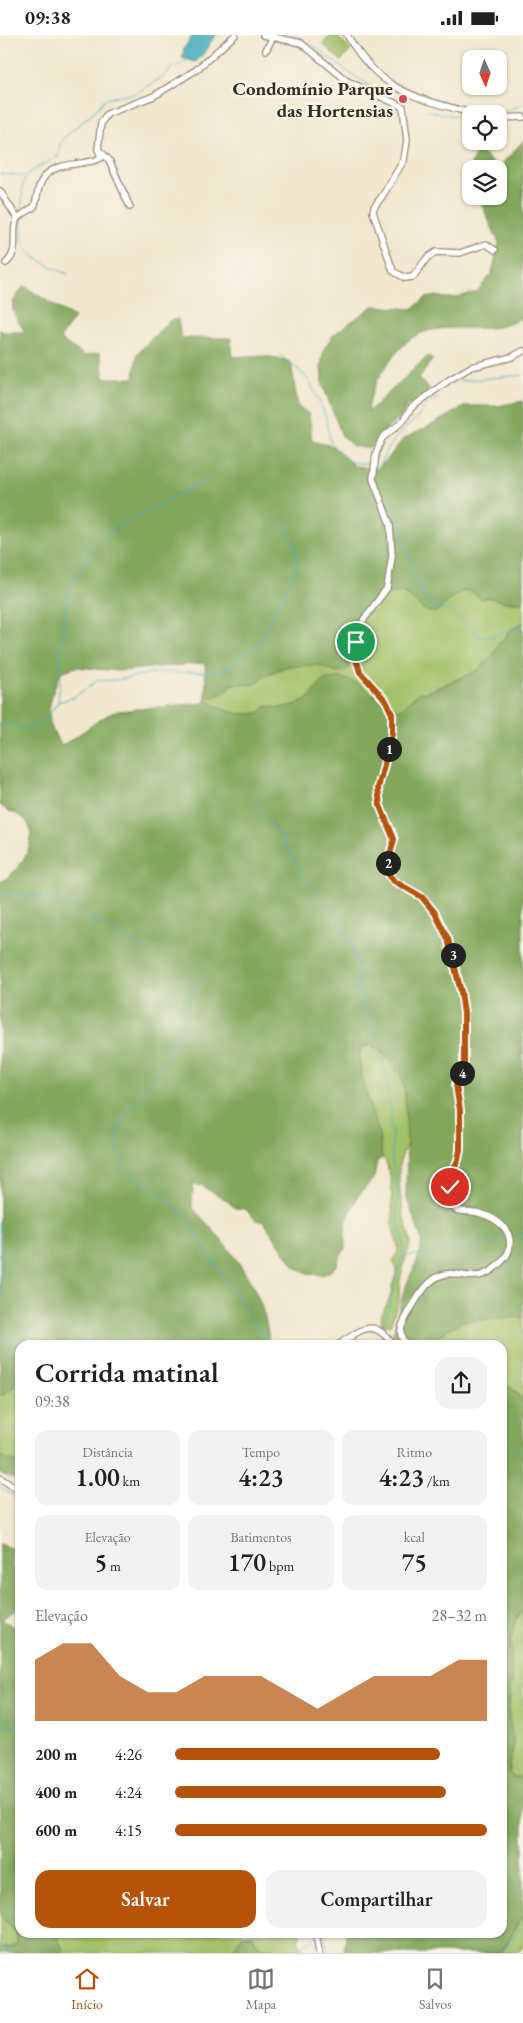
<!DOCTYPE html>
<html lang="pt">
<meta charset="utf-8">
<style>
:root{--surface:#fff;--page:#f2f2f2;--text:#202124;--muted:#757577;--line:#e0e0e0;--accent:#b45309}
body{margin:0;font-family:"EB Garamond",serif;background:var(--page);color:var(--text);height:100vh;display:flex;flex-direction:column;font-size:19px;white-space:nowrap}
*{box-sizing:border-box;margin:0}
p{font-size:16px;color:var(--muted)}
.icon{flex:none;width:28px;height:28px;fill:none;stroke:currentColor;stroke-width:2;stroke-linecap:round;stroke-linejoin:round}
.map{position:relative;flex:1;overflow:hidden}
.details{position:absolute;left:15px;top:1305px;width:492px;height:598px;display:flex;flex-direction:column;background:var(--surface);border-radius:15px;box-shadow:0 1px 4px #0004}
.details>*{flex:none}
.needle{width:32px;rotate:177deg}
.buttons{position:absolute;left:462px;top:15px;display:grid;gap:10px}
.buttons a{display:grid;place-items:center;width:45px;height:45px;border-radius:10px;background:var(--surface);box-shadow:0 1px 4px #0004;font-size:25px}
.pin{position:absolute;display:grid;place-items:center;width:42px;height:42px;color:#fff;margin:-21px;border:2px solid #fff;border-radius:50%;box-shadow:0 1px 5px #0007}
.km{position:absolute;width:25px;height:25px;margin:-12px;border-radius:50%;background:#222;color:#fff;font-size:14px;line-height:25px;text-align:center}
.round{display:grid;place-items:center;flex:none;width:52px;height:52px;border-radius:15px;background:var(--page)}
.overview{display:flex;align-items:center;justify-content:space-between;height:85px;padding:0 20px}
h1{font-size:28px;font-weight:600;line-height:38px}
.stats{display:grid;grid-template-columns:repeat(3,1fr);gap:8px;height:85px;padding:5px 20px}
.stats div{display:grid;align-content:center;border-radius:12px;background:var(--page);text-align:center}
.stats b{font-size:25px;font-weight:600}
.stats small{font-size:14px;font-weight:400}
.stats p{font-size:14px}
.chart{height:140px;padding:10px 20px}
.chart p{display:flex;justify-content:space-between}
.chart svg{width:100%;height:90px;margin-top:5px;fill:var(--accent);opacity:.7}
.action{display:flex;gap:10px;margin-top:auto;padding:10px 20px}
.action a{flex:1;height:58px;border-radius:15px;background:var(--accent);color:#fff;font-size:20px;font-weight:600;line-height:58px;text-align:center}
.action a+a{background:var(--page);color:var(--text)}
ul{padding:0 20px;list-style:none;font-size:16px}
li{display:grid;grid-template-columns:80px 60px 1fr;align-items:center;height:38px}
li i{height:12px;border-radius:6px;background:var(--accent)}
.status{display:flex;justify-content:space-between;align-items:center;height:35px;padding:0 25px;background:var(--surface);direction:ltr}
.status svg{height:14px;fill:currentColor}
.tabs{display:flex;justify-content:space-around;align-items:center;height:70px;border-top:1px solid var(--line);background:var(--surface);font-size:14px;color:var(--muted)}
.tabs a{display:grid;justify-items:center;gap:2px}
.tabs .on{color:var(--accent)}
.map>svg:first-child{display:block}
.green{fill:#a3c168;stroke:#6f7643}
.forest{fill:#82a75c;stroke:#5e683d}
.water{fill:#3eaabe;stroke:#3c6a6e}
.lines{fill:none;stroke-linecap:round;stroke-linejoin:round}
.stream{stroke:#3eaabe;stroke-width:1}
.minor-casing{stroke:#968876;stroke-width:8}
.minor{stroke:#fff;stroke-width:5.5}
.route-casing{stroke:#fff;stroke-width:10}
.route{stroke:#b45309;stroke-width:6}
.poi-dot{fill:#d1495b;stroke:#f7f3e8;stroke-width:2}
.labels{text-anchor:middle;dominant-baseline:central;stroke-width:5;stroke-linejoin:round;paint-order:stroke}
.poi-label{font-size:19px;font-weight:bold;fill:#3b2a1e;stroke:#f7f3e8;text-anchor:end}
</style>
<div class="status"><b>09:38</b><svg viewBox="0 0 49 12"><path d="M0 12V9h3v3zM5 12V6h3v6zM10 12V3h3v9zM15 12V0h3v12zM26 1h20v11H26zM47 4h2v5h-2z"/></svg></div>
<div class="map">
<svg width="523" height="1918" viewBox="0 0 523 1918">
<rect width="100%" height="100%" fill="#f7f3e8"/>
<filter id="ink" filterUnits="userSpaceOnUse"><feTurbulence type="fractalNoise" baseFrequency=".02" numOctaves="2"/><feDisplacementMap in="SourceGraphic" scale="10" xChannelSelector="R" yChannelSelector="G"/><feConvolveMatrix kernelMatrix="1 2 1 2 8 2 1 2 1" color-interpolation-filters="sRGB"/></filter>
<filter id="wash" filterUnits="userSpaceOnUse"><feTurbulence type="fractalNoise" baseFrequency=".0096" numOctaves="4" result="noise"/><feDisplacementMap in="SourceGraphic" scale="20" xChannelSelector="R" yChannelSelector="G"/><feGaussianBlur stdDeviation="1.12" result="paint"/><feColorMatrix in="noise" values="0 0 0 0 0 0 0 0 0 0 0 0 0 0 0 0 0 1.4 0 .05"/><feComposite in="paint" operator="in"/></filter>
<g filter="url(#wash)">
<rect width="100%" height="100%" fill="#f2e7cf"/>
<g class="green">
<path d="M331,0H336L351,15L341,26L323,9Z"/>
<path d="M468,556L473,557L482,564L489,562L505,567H523V588L512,594L497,611L494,619L477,636L413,662L405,672L400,675L383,669L378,662L346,644L314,655C309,671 280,675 266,671L260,678C233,680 229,678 206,665V663L214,662L228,655L231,649H255L270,638L288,631L319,630L331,635L349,628L348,619L355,608L358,587L363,577L382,563L392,558L402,557L410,562L445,568L453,560Z"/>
<path d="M371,1010C385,1018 398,1031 403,1046C406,1054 409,1102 406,1111C404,1118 399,1124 399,1132C398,1147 401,1163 403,1178C405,1189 415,1209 407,1218L400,1244L399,1265L390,1291L381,1289L382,1279L391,1260L392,1250L396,1239V1234L393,1226L397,1219L398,1210L393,1195L391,1145L386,1127L382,1123L379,1102L361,1038L359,1020L362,1012Z"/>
<path d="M523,1282V1367L517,1357L503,1349L502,1310H427L448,1294L463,1286Z"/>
<path d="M20,1346V1429L0,1421V1359L4,1360Z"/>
<path d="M523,1576V1742C517,1743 513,1742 509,1738C508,1729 512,1723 513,1715C514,1702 509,1690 509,1677C509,1667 511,1656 511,1646C512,1630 507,1585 523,1576Z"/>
<path d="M523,1880V1912L517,1918H501Z"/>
<path d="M0,1881L16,1898L17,1909L10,1913L0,1912Z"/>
<path d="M56,1898H301L298,1906L304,1914L301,1918C287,1918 274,1914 260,1913L253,1901L246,1900L239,1904L232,1918H64Z"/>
</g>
<g class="forest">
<path d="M523,106V281C494,305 448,283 415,301C406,306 397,317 391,325C378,342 370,356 368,377L428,321L433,324L419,343L428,352L429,358L406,372L401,382L378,401L372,412L364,413L353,411L342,401L322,348L321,331L324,314L333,300L373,271L412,274L426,263L436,261L445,263H454L477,257L492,238L499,208L478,161H499V134H471V148C468,136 471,128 476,118L484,119L493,129L500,131Z"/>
<path d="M24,251L74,283L60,304L85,321L100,318L104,343H134L137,319L169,286L178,284L181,303H231L233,322C254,320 271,320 291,327L298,372L309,379L312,406L333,411L354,431L375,434L386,426L403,404L426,393L465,371H497L523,366V567H505L489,562L481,564C460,544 452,566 436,577H430L422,574L407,559L402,557L392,558L371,569L363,577L358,587L355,608L348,619L349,634L337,637L319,630L288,631L270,638L255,649H231L228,655L214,662L206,663L205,629L203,628L118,636L76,632L61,637C50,663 41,685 62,710C82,700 97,683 117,676L203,668L206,665C229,678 233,680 260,678L266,671C278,675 300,671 310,662C321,652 314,645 336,643C362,642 378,671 400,675L419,658L431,656L477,636L494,619L497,611L512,594L523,588V1282L463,1286L448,1294L427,1310H394L391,1306L404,1256L421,1216V1203L406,1161L407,1101L404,1048L400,1040L381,1016L371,1010L362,1012C352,1028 374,1080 379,1099C380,1107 381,1115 382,1123L377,1126L374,1143L358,1161L345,1189V1214L338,1224L337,1230L328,1238L322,1240L309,1239L295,1232L264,1187L256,1185L245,1174L235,1173L225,1164L200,1150L193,1149L192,1172C228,1211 267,1254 269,1310H20V1333L17,1332L20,1336V1346L4,1360L0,1359V847C18,839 41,805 26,786C19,778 7,777 0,770V294L2,297H25C11,274 6,273 24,251Z"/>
<path d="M503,1349L513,1354L523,1367V1576C507,1585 512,1630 511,1646C511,1656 509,1667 509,1677C509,1687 513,1697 513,1708C513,1718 508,1727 509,1738L513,1742H523V1880L501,1918H344L346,1898H502V1402L505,1399L503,1394Z"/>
<path d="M0,1421L20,1429V1447L0,1438Z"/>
<path d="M0,1509L13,1514L12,1532L15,1539L20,1541V1573L2,1584L20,1597V1898H56L64,1918H0V1912L10,1913L17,1909L16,1898L0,1881Z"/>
<path d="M243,1900H251L260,1913L278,1914L287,1918H232Z"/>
</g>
<path class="water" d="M193,0H217C207,8 206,20 195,27L182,23L184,13Z"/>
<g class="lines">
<g class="stream">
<path d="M290,0L304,4"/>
<path d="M309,7L351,39L389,62"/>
<path d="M428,76L471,84"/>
<path d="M499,79L523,69"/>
<path d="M0,139L24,141"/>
<path d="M22,176C22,132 24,142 58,121L61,105L96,75L104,65L120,60L134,59L156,46L167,39L171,33L179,30L187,25"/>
<path d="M22,183C22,191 21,200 23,207C27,222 55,234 68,239"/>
<path d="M280,320L300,336L310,347L325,379L330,405L335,416L351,427L371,430"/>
<path d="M460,346L523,340"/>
<path d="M377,435L388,413L398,400L418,382L429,367L438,363"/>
<path d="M382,459L398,485L411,527L427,567L437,573L453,577L479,602L493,601L523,591"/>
<path d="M58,667L74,662L97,646L123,644L151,638L214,637L229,632L244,621L261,603L294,537L297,523L295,508L281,486"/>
<path d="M0,688L24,693H32L49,680L58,667L61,638V609L65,576L71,549L97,509L113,494L211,442"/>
<path d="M249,759L280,800L285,811L303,838L324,867L335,877L346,895L356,921L360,963L371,991L386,1038L392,1099V1125L397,1154V1183L404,1211L383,1294"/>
<path d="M0,860L38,861L56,865L76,874L147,916"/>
<path d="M198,944L172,1012L141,1061L127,1078L118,1093L116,1105L119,1119L128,1137L165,1162L190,1188L220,1237L253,1284L266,1310"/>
<path d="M0,1187L2,1249L0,1299"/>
<path d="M516,1202L523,1201"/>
<path d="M403,1222L418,1219L459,1215L507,1203"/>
<path d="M1,1299L20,1311"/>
<path d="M376,1310L380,1301"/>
<path d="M502,1403L523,1420"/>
<path d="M0,1451L20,1467"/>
<path d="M0,1691L20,1688"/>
<path d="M325,1898L327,1918"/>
<path d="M321,1901L325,1899"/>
<path d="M0,1913L12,1918"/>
<path d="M264,1918C274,1914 282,1916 292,1914C301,1913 306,1907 314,1903"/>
<path d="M501,1918L523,1889"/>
</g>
</g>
</g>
<g filter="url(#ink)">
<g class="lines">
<defs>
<g id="minor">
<path d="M263,0L301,8L347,46L403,72L407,105L404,125L383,160L374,172L373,177L393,236L405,243L413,242L427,223L436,217L460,218L486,209L495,215"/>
<path d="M347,0C380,57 416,63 475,79"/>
<path d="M266,15L273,2"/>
<path d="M499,83L523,82"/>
<path d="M0,156L17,183"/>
<path d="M130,172L109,125L98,114L101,88L107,79L154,61L196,35L235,0"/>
<path d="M6,228C21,215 10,199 17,183L34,172C37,165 37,157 40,149C50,126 77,131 96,125L101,123L98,114"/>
<path d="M338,1310C362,1294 374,1282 393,1310"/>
<path d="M406,1310C397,1298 401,1291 408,1279C417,1263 431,1235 455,1239C465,1241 476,1243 485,1239C494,1235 506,1225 509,1215C514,1195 497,1183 479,1178C472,1176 464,1177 456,1175L451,1168L449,1152L451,1140L458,1125L460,1115V1075L457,1047L465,1031L464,978L459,943L448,904L435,878L422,862L394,846L388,836L394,804L380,771L379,753L392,699V679L386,666L360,637L356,624V614L358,598L364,584L387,553L392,521L390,489L373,444L376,418L382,403L403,386L411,373L449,345L471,332L512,322L523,316"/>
<path d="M0,1443L20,1456"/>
<path d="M316,1898L319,1918"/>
</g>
</defs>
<use href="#minor" class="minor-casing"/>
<use href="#minor" class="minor"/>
</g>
</g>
<g class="lines" filter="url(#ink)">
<defs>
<path id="route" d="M356,607V624L360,637L386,666L392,679V699L378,753L380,771L394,804L387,832L389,840L394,846L422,862L435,878L448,904L461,957L464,978V1031L456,1050L460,1075V1115L458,1125L451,1140L450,1152"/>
</defs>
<use href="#route" class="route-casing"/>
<use href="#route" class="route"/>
</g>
<circle class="poi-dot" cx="403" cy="64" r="5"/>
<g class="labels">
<g class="poi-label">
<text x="393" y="53">Condomínio Parque<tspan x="393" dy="22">das Hortensias</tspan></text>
</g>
</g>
</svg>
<div class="buttons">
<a><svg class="needle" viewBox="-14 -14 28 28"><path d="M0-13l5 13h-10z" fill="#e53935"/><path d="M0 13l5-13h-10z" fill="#757577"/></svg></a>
<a><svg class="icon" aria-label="locate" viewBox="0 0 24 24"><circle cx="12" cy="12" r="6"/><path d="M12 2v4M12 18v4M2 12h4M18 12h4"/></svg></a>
<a><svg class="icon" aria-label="layers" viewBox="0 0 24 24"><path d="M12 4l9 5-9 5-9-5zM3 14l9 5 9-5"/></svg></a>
</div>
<div class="pin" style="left:356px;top:607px;background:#1e9e55"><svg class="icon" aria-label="arrive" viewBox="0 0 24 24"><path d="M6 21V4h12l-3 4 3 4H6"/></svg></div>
<div class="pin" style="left:450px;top:1152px;background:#d93025"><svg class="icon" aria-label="check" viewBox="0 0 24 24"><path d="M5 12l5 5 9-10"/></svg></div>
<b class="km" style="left:389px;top:714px">1</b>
<b class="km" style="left:388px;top:828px">2</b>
<b class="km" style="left:453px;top:920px">3</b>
<b class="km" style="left:462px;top:1038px">4</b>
<section class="details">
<div class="overview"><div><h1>Corrida matinal</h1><p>09:38</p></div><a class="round"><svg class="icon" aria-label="share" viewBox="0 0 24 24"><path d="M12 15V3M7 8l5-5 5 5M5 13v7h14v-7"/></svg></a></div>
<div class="stats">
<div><p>Distância</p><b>1.00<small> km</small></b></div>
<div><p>Tempo</p><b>4:23</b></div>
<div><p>Ritmo</p><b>4:23<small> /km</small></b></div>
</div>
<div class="stats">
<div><p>Elevação</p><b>5<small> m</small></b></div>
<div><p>Batimentos</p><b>170<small> bpm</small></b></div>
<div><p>kcal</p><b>75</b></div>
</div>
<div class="chart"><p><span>Elevação</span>28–32 m</p>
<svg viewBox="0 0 160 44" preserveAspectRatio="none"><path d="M0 44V14L10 6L20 6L30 22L40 30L50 30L60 22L70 22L80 22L90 30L100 38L110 30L120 22L130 22L140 22L150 14L160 14V44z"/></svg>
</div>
<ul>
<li><b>200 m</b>4:26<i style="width:85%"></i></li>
<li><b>400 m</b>4:24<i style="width:87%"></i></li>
<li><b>600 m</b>4:15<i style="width:100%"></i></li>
</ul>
<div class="action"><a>Salvar</a><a>Compartilhar</a></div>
</section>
</div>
<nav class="tabs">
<a class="on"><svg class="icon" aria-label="home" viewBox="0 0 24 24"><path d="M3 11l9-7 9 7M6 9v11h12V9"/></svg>Início</a>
<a><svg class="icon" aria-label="map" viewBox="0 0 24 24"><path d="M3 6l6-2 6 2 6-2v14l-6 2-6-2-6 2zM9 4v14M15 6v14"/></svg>Mapa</a>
<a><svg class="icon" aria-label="saved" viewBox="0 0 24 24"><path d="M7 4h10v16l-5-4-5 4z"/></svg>Salvos</a>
</nav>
